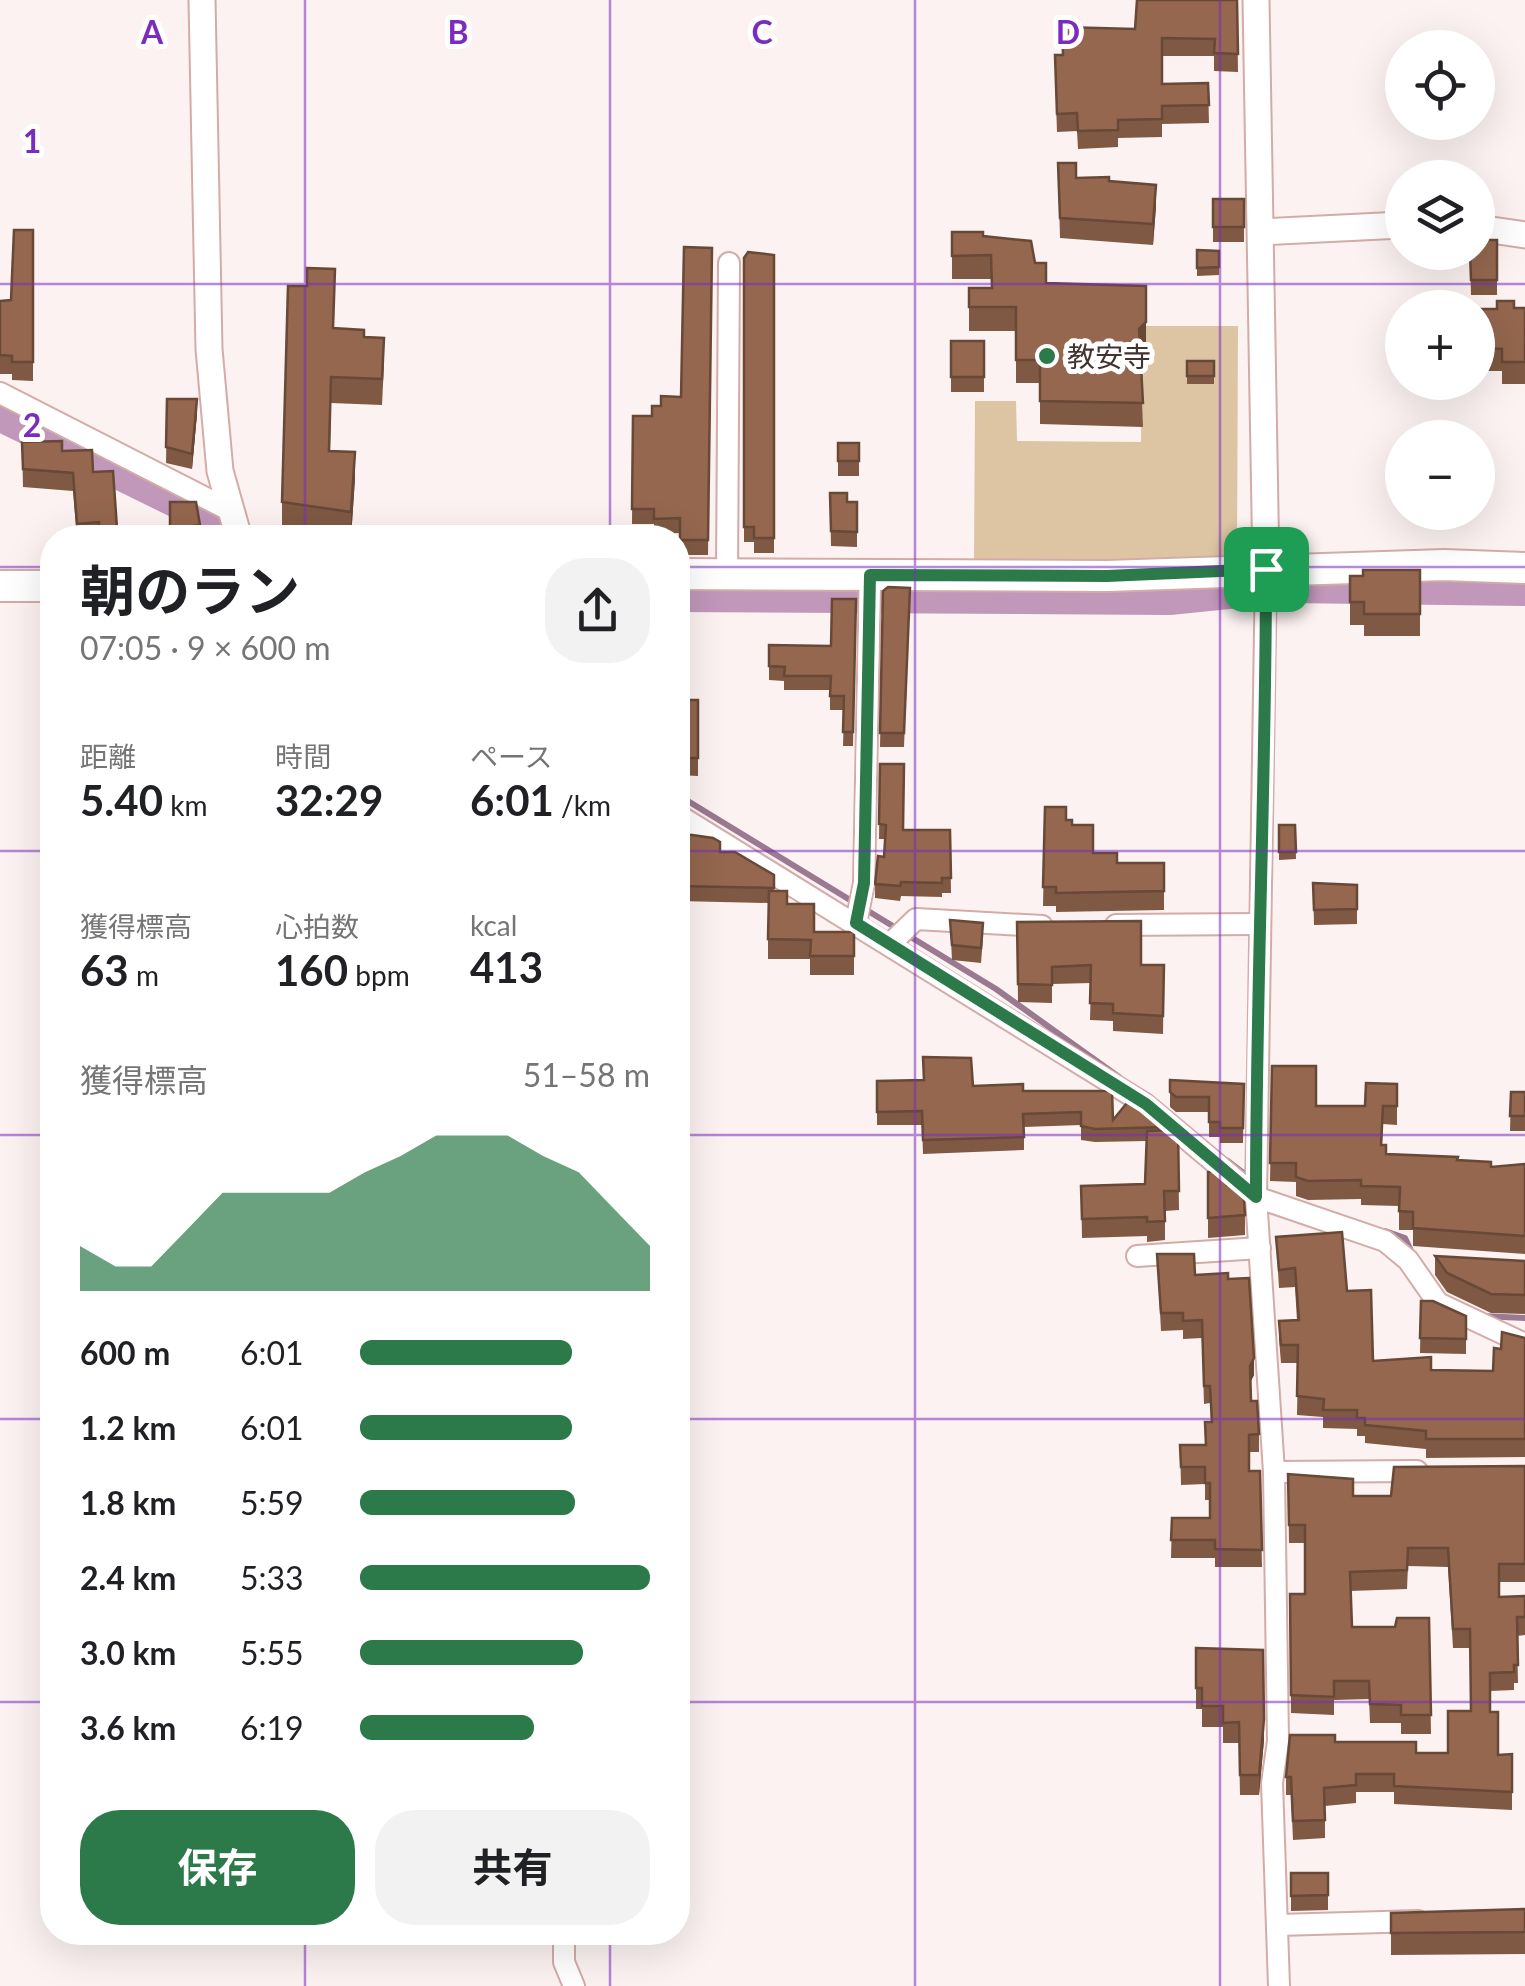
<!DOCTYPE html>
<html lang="ja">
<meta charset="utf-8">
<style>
:root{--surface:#fff;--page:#f2f2f2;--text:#202124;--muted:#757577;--accent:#2c7a4a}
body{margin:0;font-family:Lato,"Noto Sans JP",sans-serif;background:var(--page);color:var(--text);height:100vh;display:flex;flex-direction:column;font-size:38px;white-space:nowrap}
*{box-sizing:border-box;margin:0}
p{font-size:32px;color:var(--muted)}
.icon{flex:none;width:55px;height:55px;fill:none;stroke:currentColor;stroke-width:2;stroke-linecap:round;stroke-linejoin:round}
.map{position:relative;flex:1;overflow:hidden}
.panel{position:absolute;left:40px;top:525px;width:650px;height:1420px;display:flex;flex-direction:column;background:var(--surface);border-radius:40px;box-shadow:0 10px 40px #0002}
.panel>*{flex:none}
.fabs{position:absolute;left:1385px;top:30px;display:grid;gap:20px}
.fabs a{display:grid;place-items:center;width:110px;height:110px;border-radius:50%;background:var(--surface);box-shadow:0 10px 40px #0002;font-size:50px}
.pin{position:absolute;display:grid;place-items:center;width:85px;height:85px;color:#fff;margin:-42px;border-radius:20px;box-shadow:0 5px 15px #0006}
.round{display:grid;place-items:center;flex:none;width:105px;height:105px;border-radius:40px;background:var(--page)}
.head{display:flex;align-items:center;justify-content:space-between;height:170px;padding:0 40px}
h1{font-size:55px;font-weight:700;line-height:75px}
.figures{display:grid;grid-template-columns:repeat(3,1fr);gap:15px;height:170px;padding:10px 40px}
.figures div{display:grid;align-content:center}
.figures b{font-size:42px;font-weight:700}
.figures small{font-size:28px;font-weight:400}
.figures p{font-size:28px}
.chart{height:280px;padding:20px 40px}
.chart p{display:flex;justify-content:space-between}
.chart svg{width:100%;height:180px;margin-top:10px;fill:var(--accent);opacity:.7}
.primary-button{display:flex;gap:20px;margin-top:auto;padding:20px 40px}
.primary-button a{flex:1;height:115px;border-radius:40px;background:var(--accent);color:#fff;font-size:40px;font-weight:700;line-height:115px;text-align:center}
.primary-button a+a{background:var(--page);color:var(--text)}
ul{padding:0 40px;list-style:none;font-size:32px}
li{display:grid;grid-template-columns:160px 120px 1fr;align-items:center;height:75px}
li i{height:25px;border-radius:12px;background:var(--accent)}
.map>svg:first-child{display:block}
.green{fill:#ddc5a3}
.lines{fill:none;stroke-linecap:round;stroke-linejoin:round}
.stream{stroke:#9b7991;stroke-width:6}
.river{stroke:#c197ba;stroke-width:38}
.minor-casing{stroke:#d3aca8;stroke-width:24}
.tertiary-casing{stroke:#d3aca8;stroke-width:29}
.primary-casing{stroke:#d3aca8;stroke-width:34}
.minor{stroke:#fff;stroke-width:20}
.tertiary{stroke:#fff;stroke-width:25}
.primary{stroke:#fff;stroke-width:30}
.wall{fill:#7f5943}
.shaded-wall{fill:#684837}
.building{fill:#94674e;stroke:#684837;stroke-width:2.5}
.route-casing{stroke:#fff;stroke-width:20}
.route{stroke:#2c7a4a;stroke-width:12}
.grid{fill:none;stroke:#7b2cbf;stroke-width:2.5;stroke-opacity:0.55}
.poi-dot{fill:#2c7a4a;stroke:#fff;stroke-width:4}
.labels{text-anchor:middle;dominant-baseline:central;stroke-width:10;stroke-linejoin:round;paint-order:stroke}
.poi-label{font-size:28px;fill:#423331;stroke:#fff;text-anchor:start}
.grid-label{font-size:32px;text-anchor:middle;font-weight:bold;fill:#7b2cbf;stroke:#fff;stroke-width:10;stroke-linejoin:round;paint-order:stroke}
</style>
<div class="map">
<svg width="1525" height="1986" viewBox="0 0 1525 1986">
<rect width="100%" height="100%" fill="#fbf2f1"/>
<path class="green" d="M1142,326H1238L1237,562H974L975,401H1016L1017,441L1141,442Z"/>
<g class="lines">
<g class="stream">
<path d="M678,795L996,989L1119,1077"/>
<path d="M1228,1161L1250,1178"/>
<path d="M1385,1231L1405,1238L1412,1253"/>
<path d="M1481,1316L1525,1318"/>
</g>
<g class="river">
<path d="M0,412L212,516"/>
<path d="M678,593L1169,596L1288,584L1525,587"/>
</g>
<defs>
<g id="minor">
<path d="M0,393L229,510"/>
<path d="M1266,569L1256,1197L1274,1472L1278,1741L1272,1783L1279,1986"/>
<path d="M727,574L729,263"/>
<path d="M678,815L1145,1104L1256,1197L1385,1241L1408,1260L1438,1303L1525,1344"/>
<path d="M856,923L864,883L870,575"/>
<path d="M1116,925L1257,924"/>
<path d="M890,944L916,919L1042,926"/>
<path d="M1137,1256L1260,1248"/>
<path d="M1274,1472L1417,1471"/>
<path d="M1278,1925L1418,1921"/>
<path d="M564,1932V1962L574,1986"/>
</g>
<g id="tertiary">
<path d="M202,0L209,349L220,471L239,538"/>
<path d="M1256,0L1266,569"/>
<path d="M1478,228L1525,235"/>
<path d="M1261,232L1402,225"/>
</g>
<g id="primary">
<path d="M678,574L1107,576L1444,565L1525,568"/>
<path d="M0,586H52"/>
</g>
</defs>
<use href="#minor" class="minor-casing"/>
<use href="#tertiary" class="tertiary-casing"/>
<use href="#primary" class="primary-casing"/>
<use href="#minor" class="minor"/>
<use href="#tertiary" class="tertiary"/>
<use href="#primary" class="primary"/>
</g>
<g class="wall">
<path d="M1237,0L1238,72L1214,71V56H1162V84L1208,83L1209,123L1162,124V137L1118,138V147L1078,149L1077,131L1057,132L1055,73L1062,55L1135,29Z"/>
<path d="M1058,163L1076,178L1109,181L1156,206L1153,245L1060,238Z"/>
<rect x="1213" y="199" width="31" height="43"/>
<path d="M33,230V381L12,380V374H0V301L11,300Z"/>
<path d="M952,232L983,236L1035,263L1046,283L1146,346L1140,351L1143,427L1040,424V383H1016V331H969V288H991V279H952Z"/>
<path d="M1497,240V295H1471L1470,252Z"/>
<path d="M712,248L708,555H680V533L654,534V524H632L633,416H652L661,406L681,397Z"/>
<path d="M1197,250L1219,251V275L1197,276Z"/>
<path d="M774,255V553H754V542H744V507Z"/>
<path d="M1525,308V384H1502V371H1478V309Z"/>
<path d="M334,328L364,337L384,364L382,405L331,403L330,451L355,478L351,538L282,528V502Z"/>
<rect x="951" y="341" width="33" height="51"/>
<rect x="1187" y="361" width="27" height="23"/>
<path d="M167,399L197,414L192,469L166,463Z"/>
<path d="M22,442L62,451L93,472L117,528V538H77L73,491L23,487Z"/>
<rect x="838" y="443" width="21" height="33"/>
<path d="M830,493L847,502H857V547L831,546Z"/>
<path d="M170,502L200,525V538H170Z"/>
<path d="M1420,570V636H1364V625H1350V576Z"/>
<path d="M910,588L904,747H880L883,591Z"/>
<path d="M44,591H52V672H46Z"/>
<path d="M856,599L853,746H843L844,710H830V690H784V681L769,680V645L831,646Z"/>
<path d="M678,700H698V776L678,775Z"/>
<path d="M880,764L903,830H950L951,893H942V897L901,896L900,901L875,898V884L884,857L885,839H879Z"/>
<path d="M1045,807L1072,825L1093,853L1117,863H1164V910L1056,912V906H1043Z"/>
<path d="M1279,825H1295L1296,859L1279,860Z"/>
<path d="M678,833L774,875V891L814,932H854V975H810V959H768V903L678,901Z"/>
<path d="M1313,883L1357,885V924L1314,925Z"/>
<path d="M950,920L983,938L981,963L952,960Z"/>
<path d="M1017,922L1141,965H1164L1163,1034L1113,1031V1021L1090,1020L1091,983L1052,984V1003L1018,1002Z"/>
<path d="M1272,1066L1316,1106H1365L1397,1084V1125L1383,1124L1382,1145L1386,1154L1457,1160L1491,1167L1525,1164V1254L1413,1246V1230H1399V1206L1361,1205V1199L1308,1200L1296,1196V1182L1270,1181Z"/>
<path d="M1170,1080L1244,1084L1243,1143H1220V1137H1209V1112H1176L1170,1107Z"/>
<path d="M877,1081L973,1086L1023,1091L1113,1120L1167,1127V1131L1178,1130L1179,1210L1165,1211V1240L1147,1242V1236L1082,1238L1081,1186L1145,1184L1147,1141L1095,1142L1081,1140V1125L1024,1127V1150L923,1154L922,1125H877Z"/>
<path d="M1511,1092H1525V1131H1510Z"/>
<path d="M1208,1172L1227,1185L1245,1215V1235L1208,1238Z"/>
<path d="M1276,1237L1347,1291L1373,1361L1431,1370L1493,1371L1501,1349L1525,1338V1457L1426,1458V1449L1365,1443V1436H1357V1429L1323,1428V1417L1297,1415L1298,1363H1281L1279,1339V1321H1297L1295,1287L1279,1288Z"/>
<path d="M1157,1254L1195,1275L1228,1279L1254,1375L1250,1382L1251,1401L1259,1434V1452H1249V1471H1260L1262,1567H1215V1558H1171L1172,1518H1210V1500H1205V1484L1181,1485L1180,1445H1205L1211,1422L1210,1403L1204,1404L1202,1338L1183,1339V1330L1161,1331Z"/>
<path d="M1435,1256L1525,1261V1314L1491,1313L1447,1292L1435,1275Z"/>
<path d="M1421,1301L1466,1316V1354L1420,1353Z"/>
<path d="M1525,1466V1582H1499V1597L1525,1596V1635L1517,1636L1518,1683H1514V1690L1490,1691V1712L1498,1755L1512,1754V1810L1394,1804V1792H1356V1803L1325,1806V1838L1293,1840L1291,1795H1286V1777L1335,1742L1416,1753H1448L1471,1711L1470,1648H1453L1448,1567L1408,1566L1407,1589L1350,1591L1352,1627H1395L1429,1618L1431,1734H1401V1723H1370L1369,1699L1334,1700V1715L1291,1713L1290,1594H1305V1543H1289L1288,1474L1353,1496H1391Z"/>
<path d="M1196,1648L1264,1740L1259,1795H1240L1239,1743H1223V1727H1202V1709H1196Z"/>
<path d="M1291,1873H1328V1910L1291,1911Z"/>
<path d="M1525,1909V1954L1391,1955V1913Z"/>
</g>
<g class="shaded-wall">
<path d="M1156,185V206L1153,245V224Z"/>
<path d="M1146,322V346L1139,352V329Z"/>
<path d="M197,399V414L192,469V454Z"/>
<path d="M355,452V478L351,538V512Z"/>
<path d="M1254,1358V1375L1250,1383V1366Z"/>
<path d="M1264,1719V1740L1259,1795V1775Z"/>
</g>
<g class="building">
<path d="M1137,0H1237L1238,54L1214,53L1215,39L1162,38V84L1208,83L1209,105L1162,106V119L1118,120V130L1078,131L1077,113L1057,114L1055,55H1063L1062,27L1135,29Z"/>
<path d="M1058,163H1076V178L1109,177V181L1156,185L1153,224L1060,218Z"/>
<rect x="1213" y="199" width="31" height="28"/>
<path d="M14,230H33V362H12V356L0,355V301L11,300Z"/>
<path d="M952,232H983V236L1031,241L1035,263H1046V283L1146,286V322L1139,329L1143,403L1040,401V360H1016V307H969V288H992L991,255L952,256Z"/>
<path d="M1478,240H1497V280H1471L1470,252H1478Z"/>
<path d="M684,247L712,248L708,540H680V518L654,519V509H632L633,416H652V406H661V396L681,397Z"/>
<path d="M1197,250L1219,251V267L1197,268Z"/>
<path d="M748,252L774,255V538H754V527H744V258Z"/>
<path d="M307,268L335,269L333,328L364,330V337L384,338L382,379L331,377L329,451L355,452L351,512L282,502L288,286H307Z"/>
<path d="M1497,301H1514V308H1525V362H1502V349L1478,348V309H1497Z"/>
<rect x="951" y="341" width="33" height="36"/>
<rect x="1187" y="361" width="27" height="15"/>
<path d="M167,399H197L192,454L166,447Z"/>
<path d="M62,441V451L92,450L93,472L113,471L117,528L99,529V522L77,524L73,473L23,469L22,442Z"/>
<rect x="838" y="443" width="21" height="18"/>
<path d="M830,493H847V502H857V532L831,531Z"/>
<path d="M170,502H196L200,525L170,530Z"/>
<path d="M1363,570H1420V614H1364V602H1350V576H1363Z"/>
<path d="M888,587L910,588L904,733H880L883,591Z"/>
<path d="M44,591H52V650H46Z"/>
<path d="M832,599H856L853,732H843L844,696H830L831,676H784L785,667L769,666V645L831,646Z"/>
<rect x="678" y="700" width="20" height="58"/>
<path d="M880,764H904L903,830H950L951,878H942V883L901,882L900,886L875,884L878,856L884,857L886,825L879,824Z"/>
<path d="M1045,807H1066V820H1072V825H1093V853H1117V863H1164V891L1056,893V887H1043Z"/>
<path d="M1279,825H1295L1296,852H1279Z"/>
<path d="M678,833L713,838L720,842V852H735L774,875V888L678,886Z"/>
<path d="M1313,883L1357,885V909L1314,910Z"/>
<path d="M769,891H787V904H814V932H854V956H810L811,940L768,939Z"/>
<path d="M950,920L983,923L981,948L952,945Z"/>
<path d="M1141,921V965H1164L1163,1016L1113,1013V1004L1090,1003L1091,965L1052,967V985L1018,984L1017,922Z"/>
<path d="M923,1057L971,1058L973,1086L1023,1084V1091H1112L1113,1120L1131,1098L1167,1127L1095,1129L1081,1126V1112L1023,1114L1024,1137L923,1140L922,1111L877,1112V1081L924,1080Z"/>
<path d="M1272,1066H1316V1106H1365L1366,1083L1397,1084V1106H1383L1381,1145H1386V1154L1458,1157L1457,1160L1491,1162V1167L1525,1164V1236L1413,1228V1212L1399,1211L1400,1187L1361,1186V1180L1308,1181L1296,1177V1163H1270Z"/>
<path d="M1170,1080L1244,1084L1243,1128H1220V1122H1209V1097H1176L1170,1092Z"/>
<path d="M1511,1092H1525V1116H1510Z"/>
<path d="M1178,1130L1179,1191H1164L1165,1221L1147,1222V1217L1082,1219L1081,1186L1145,1184L1147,1131Z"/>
<path d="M1226,1170L1227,1185H1243L1245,1215L1208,1218V1172Z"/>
<path d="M1342,1232L1347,1291L1371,1290L1373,1361L1431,1357V1370L1493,1371L1494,1348L1501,1349L1502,1332L1525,1338V1439H1426V1431L1365,1425V1418H1357V1410H1323L1324,1399L1297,1396L1298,1345H1281L1279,1321L1299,1320L1295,1268L1279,1270L1276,1237Z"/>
<path d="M1157,1254H1194L1195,1275L1228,1273V1279L1249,1278L1254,1358L1250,1366L1251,1401H1257L1259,1434L1249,1435V1471H1260L1262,1550L1215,1549V1540H1171L1172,1518H1210V1483H1205V1467H1181L1180,1445H1206L1205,1422H1212L1210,1386H1204L1202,1320L1183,1321V1313H1161Z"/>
<path d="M1435,1256L1525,1261V1295L1491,1294L1447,1273Z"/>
<path d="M1421,1301H1433L1466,1316V1339L1420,1338Z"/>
<path d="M1525,1466V1564H1499V1597L1525,1596V1617H1517L1518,1665H1514V1672L1490,1673V1712H1498V1755L1512,1754V1792L1394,1786V1774H1356V1785L1324,1788L1325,1820L1293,1821L1291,1777H1286L1290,1735H1335V1742H1416V1753H1448V1711H1471L1470,1629H1453L1448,1548H1408L1407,1570L1350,1572L1352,1627H1395L1397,1618H1429L1431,1715H1401V1705L1370,1704L1369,1681H1334V1697L1291,1695L1290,1594H1305V1525H1289L1288,1474L1353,1479V1496H1391L1394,1467Z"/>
<path d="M1196,1648L1263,1650L1264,1719L1259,1775H1240L1239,1722L1223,1723V1706H1202V1688H1196Z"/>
<path d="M1291,1873H1328V1895L1291,1896Z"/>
<path d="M1525,1909V1932L1391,1933V1913Z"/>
</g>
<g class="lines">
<defs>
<path id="route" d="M1266,569C1266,779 1256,988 1256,1197L1146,1104L856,923L864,883L870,575L1107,576Z"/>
</defs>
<use href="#route" class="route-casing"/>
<use href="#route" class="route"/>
</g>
<path class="grid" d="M305,0V538M610,0V538M915,0V1986M1220,0V1986M0,284H1525M0,567H52M678,567H1525M0,851H52M678,851H1525M0,1135H52M678,1135H1525M0,1419H52M678,1419H1525M0,1702H52M678,1702H1525M305,1932V1986M610,1932V1986"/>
<circle class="poi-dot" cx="1047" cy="356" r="10"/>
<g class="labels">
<g class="poi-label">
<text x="1067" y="356">教安寺</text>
</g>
</g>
<g class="grid-label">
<text x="152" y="44">A</text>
<text x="458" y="44">B</text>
<text x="762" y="44">C</text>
<text x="1068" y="44">D</text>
<text x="32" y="153">1</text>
<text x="32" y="437">2</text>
</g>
</svg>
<div class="fabs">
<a><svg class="icon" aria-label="locate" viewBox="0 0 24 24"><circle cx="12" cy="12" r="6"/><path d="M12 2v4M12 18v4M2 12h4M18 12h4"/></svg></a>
<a><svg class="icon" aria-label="layers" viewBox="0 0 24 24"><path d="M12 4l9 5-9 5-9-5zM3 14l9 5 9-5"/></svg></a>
<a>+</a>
<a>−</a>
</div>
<div class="pin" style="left:1266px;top:569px;background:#1e9e55"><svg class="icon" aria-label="arrive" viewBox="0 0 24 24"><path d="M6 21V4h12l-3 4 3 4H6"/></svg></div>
<section class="panel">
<div class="head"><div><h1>朝のラン</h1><p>07:05 · 9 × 600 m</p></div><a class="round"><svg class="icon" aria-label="share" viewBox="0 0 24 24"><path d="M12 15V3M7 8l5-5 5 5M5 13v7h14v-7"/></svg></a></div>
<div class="figures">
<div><p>距離</p><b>5.40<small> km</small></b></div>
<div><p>時間</p><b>32:29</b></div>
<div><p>ペース</p><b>6:01<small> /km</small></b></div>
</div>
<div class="figures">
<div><p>獲得標高</p><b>63<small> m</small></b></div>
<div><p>心拍数</p><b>160<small> bpm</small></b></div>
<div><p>kcal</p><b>413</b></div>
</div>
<div class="chart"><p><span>獲得標高</span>51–58 m</p>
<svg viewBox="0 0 160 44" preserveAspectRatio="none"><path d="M0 44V33L10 38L20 38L30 29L40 20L50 20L60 20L70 20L80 15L90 11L100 6L110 6L120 6L130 11L140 15L150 24L160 33V44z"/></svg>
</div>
<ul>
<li><b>600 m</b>6:01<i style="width:73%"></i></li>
<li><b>1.2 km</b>6:01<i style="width:73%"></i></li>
<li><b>1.8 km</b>5:59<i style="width:74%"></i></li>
<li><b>2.4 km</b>5:33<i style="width:100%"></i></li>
<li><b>3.0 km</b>5:55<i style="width:77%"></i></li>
<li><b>3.6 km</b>6:19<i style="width:60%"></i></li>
</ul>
<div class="primary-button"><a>保存</a><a>共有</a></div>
</section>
</div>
